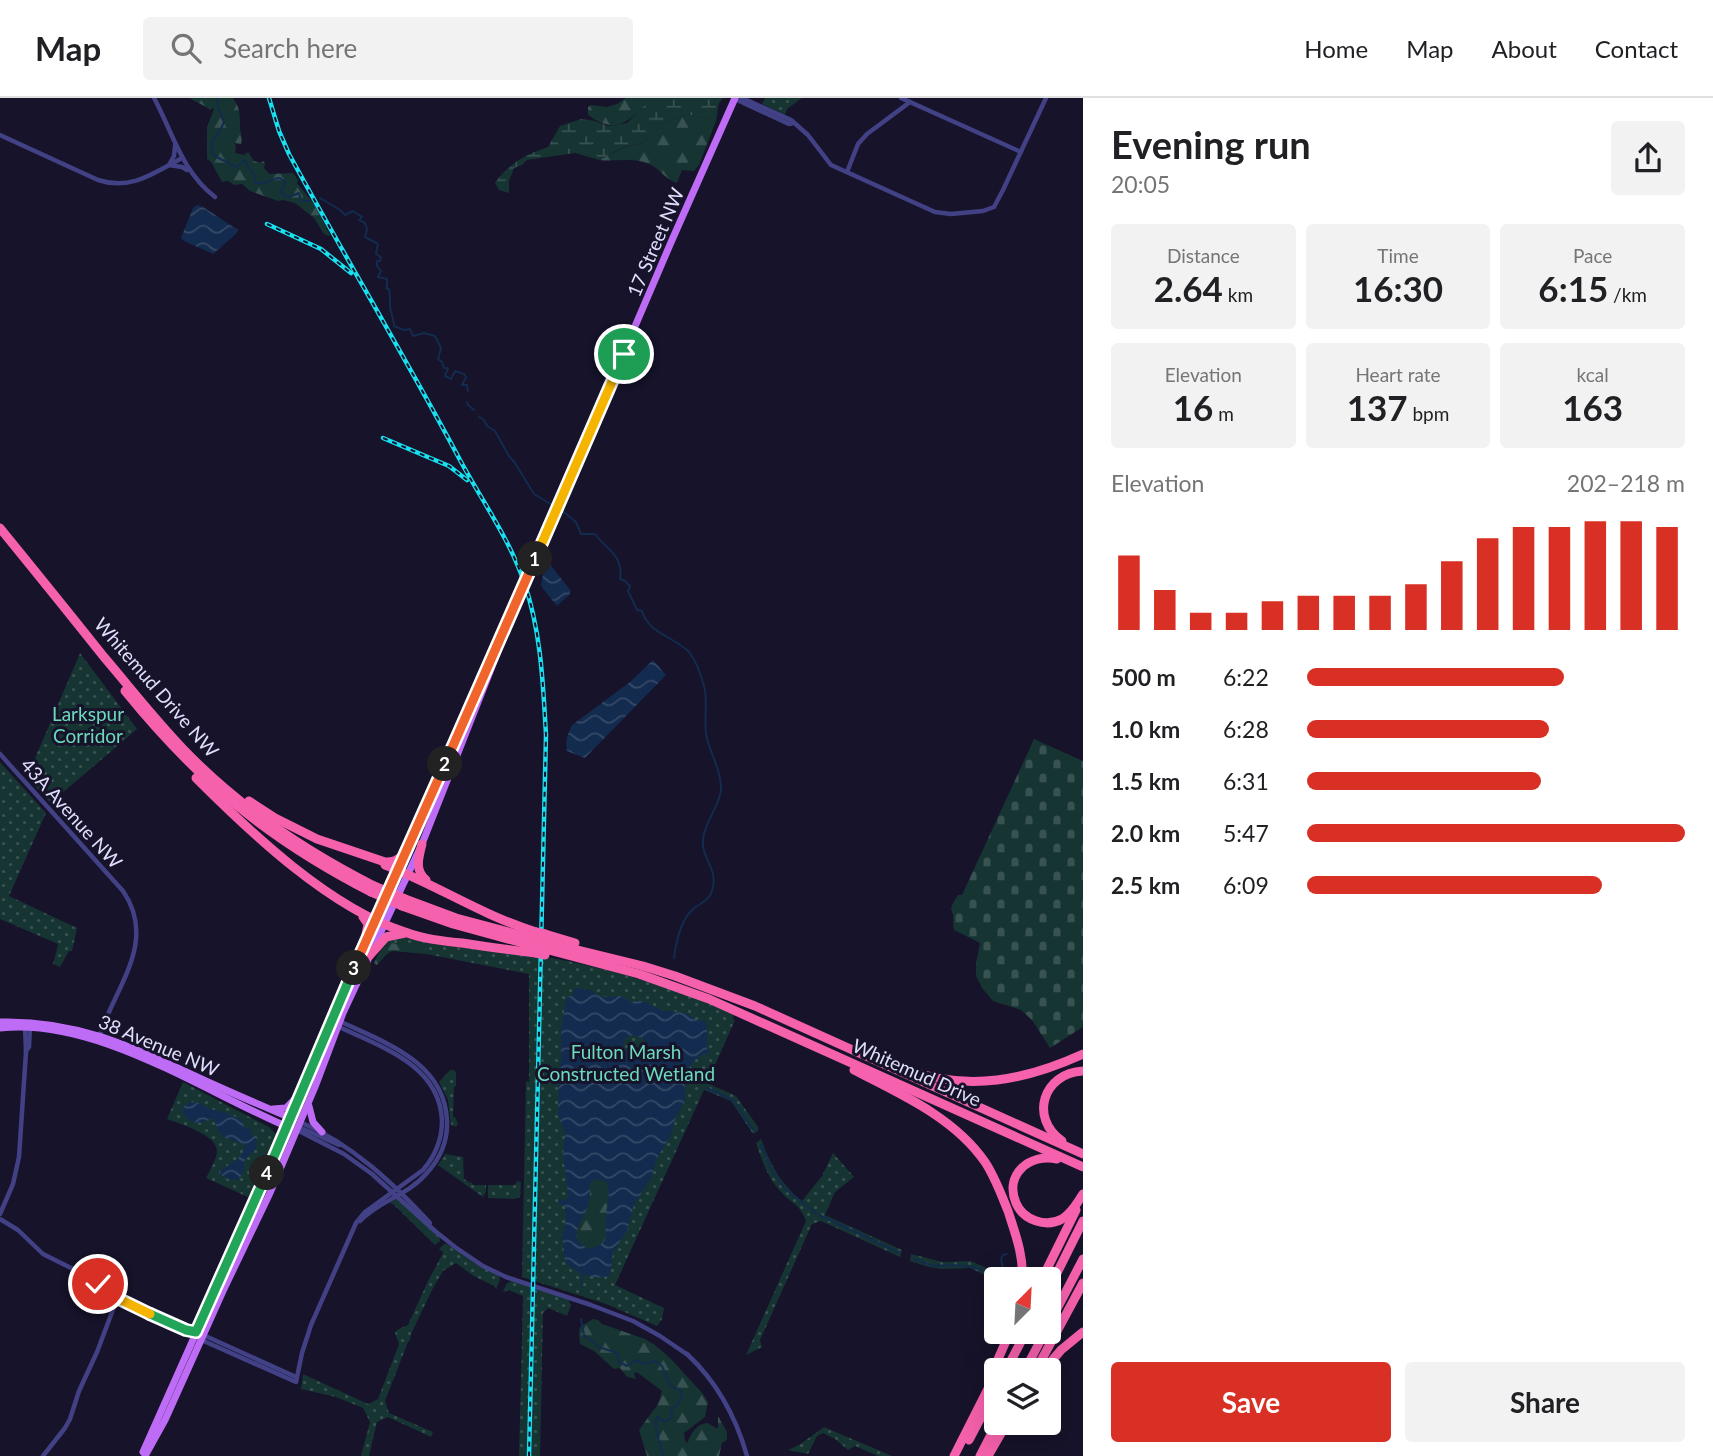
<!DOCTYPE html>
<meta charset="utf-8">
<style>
:root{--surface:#fff;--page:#f2f2f2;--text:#202124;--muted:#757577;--line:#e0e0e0;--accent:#d93025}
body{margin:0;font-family:Lato,sans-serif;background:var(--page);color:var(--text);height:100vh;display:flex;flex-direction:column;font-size:26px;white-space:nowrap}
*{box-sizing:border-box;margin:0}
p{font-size:23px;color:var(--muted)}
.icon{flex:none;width:38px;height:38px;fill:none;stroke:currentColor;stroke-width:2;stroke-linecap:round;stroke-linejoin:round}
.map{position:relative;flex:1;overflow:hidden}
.drawer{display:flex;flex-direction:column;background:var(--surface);width:630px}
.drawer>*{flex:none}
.needle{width:46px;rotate:24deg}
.controls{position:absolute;left:984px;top:1169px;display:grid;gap:14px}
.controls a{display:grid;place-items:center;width:77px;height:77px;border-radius:7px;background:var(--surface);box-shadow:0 7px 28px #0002;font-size:35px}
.pin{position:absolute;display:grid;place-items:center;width:60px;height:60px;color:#fff;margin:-30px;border:4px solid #fff;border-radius:50%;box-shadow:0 2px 7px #0007}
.km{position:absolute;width:35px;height:35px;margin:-18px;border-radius:50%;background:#222;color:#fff;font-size:19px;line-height:35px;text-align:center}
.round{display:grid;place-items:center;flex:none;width:74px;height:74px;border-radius:7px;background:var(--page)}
.head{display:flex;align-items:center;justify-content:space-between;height:119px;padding:0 28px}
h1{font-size:38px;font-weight:700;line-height:52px}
.figures{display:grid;grid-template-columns:repeat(3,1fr);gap:10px;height:119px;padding:7px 28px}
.figures div{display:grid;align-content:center;border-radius:7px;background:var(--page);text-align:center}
.figures b{font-size:35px;font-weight:700}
.figures small{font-size:19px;font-weight:400}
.figures p{font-size:19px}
.chart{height:196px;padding:14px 28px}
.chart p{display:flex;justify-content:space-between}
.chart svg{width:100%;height:126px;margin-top:7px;stroke:var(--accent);stroke-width:6}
.button{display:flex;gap:14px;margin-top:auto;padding:14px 28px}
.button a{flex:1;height:80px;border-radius:7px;background:var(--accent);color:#fff;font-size:28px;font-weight:700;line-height:80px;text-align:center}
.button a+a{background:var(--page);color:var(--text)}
ul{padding:0 28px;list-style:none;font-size:23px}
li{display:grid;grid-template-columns:112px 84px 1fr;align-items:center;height:52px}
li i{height:18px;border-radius:9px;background:var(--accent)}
header{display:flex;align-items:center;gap:42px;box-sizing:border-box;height:98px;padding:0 35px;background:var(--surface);border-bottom:2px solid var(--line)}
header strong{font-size:33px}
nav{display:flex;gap:38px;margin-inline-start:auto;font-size:24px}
.search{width:490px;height:63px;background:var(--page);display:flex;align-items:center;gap:18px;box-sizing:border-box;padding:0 24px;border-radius:7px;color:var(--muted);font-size:26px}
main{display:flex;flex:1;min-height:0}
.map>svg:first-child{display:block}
.grass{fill:url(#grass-dots)}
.forest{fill:url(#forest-firs)}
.wetland{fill:url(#wetland-marsh)}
.cemetery{fill:url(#cemetery-stones)}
.water{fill:url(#water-waves);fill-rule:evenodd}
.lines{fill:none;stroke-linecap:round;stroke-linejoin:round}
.stream{stroke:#132b4e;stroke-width:2}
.minor{stroke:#424186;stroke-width:4.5}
.major{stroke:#be6cf5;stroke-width:7}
.highway{stroke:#f561ac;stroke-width:9}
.rail-casing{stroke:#17e1f0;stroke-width:4.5}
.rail{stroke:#16132a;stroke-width:2;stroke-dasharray:5;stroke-linecap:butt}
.highway-bridge{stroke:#f561ac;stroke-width:9}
.split-1-casing{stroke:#fff;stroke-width:14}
.split-2-casing{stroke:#fff;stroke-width:14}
.split-3-casing{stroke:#fff;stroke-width:14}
.split-4-casing{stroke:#fff;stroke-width:14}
.split-5-casing{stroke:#fff;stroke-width:14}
.split-6-casing{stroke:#fff;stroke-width:14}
.split-1{stroke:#f5b400;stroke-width:9}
.split-2{stroke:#f0652b;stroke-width:9}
.split-3{stroke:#f0652b;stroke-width:9}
.split-4{stroke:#22a559;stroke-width:9}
.split-5{stroke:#22a559;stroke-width:9}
.split-6{stroke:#f5b400;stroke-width:9}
.labels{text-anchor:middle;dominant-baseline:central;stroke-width:6;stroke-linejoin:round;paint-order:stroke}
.street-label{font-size:19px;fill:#e0defd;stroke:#16132a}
.park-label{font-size:19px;fill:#6ddabb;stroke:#16132a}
</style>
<header>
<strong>Map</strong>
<div class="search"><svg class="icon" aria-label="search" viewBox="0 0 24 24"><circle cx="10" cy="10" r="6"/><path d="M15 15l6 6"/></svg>Search here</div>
<nav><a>Home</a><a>Map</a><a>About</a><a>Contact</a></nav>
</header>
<main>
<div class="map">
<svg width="1083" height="1358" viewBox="0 0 1083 1358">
<defs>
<pattern id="grass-dots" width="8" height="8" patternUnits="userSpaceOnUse" patternTransform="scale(1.75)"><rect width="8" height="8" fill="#163432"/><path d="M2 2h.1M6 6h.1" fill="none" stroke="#385151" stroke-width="1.8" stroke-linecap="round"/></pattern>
<pattern id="forest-firs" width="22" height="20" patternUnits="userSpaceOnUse" patternTransform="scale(1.75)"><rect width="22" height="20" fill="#163432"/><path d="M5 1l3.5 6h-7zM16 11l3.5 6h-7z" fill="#385151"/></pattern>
<pattern id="wetland-marsh" width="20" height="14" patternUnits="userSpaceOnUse" patternTransform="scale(1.75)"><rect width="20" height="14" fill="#163432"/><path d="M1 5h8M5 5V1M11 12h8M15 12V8" fill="none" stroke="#385151"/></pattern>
<pattern id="cemetery-stones" width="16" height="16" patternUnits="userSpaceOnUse" patternTransform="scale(1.75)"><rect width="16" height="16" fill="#163432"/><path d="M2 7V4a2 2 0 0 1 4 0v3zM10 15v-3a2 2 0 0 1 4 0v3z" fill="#385151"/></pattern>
<pattern id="water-waves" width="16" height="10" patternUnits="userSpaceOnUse" patternTransform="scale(1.75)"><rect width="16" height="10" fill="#132b4e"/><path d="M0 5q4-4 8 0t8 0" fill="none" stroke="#354968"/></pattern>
</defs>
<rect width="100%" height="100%" fill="#16132a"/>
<g class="grass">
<path d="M765,0H802L787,11L785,17L762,6Z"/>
<path d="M80,555L137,631L60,697L63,702L55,710L27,679Z"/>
<path d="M0,664L46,715L9,798L77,830L72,853H69L60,869L53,866L58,846L0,821Z"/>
<path d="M398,838C445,848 493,850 540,858C607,869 673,889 734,916L733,921L735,922L707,985L736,998L758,1029V1033L753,1036L731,1003L704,992L615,1187L664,1210L662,1221L657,1228L606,1206L522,1179L526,983L529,984V876L426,856L427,852L386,847L381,851L386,844Z"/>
<path d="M450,972H454L456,975V988L454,989L453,1019H455L458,1026L456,1029L451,1027L448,1002L439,984Z"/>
<path d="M183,984L269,1029L277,1037L250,1100L206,1080C210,1072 216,1062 217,1054C218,1037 180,1026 167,1021Z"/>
<path d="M761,1041C772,1069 779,1084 802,1103L822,1078L833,1055L854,1079L835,1094L825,1117L902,1152L900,1159L821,1123L812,1126L760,1242L762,1249L746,1257L806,1123C798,1104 794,1108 781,1094C768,1080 762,1063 756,1045Z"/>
<path d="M445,1056L463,1059L464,1081L470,1085L471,1084L473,1087H486V1093L483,1099L438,1067Z"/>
<path d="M517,1083L521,1084L520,1100H516V1101L488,1100V1087H515Z"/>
<path d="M398,1100L440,1140V1143L435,1147L393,1106L389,1105Z"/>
<path d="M444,1146H447L475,1165L499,1178L500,1182L496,1191L494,1188L472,1177L456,1165L443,1173L433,1190L411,1236L410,1242L408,1244L385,1303L389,1315L433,1334L431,1339L388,1319L377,1324L369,1358H361L370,1324L363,1310L336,1299L301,1291L303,1276L368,1306L378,1301L399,1246L395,1235L397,1232L408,1227L428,1183L442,1157L443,1154L439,1151Z"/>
<path d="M911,1156L943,1164L971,1163L997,1175L998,1181L996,1182L970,1170L941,1171L929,1169L910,1163Z"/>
<path d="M512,1183L568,1201L571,1207L567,1218L548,1210L543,1215L540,1358H519L523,1198L509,1192L504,1194L503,1193L507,1185Z"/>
<path d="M824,1329L892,1358H878L855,1348L848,1352L835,1341L823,1335L817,1338L808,1356L788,1352L799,1347Z"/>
</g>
<g class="forest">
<path d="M190,0H233C240,10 240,16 240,28C240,35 243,39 241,46L234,45L236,50L235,55L244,57L248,54L254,63L260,65L264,63L265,67L264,70L269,76L293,75L298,82L297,85L314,106L330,137L329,138L324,136L314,120L295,105L283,102L278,103L250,93L242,86L234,87L228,83L222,84L211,64L207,61V29L214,11L213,10L210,12C204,6 197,6 190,0Z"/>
<path d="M626,0H657C630,17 621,41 588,17V9L591,7L607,9L617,6Z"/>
<path d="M687,16L716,23L699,67L694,73L682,72L677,85C665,82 660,70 649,66C634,59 615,64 599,62L627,48L643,45L666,23Z"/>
<path d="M390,845L426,850L427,852L426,856L392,853L387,856L377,867L374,865L381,851Z"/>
<path d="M599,1081L607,1084C611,1098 606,1111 605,1125C605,1130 607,1137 605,1142C602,1147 594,1149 589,1151C566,1141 582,1123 587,1106C590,1098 590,1090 592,1083Z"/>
<path d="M593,1221L598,1222L602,1226L645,1241L655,1247L671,1261L703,1296L708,1304L705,1319L684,1335L685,1343L688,1345C689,1337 698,1325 707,1325C708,1325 717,1330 718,1331V1318L727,1334V1342L722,1345L719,1358H647L639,1332L658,1306L662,1293L638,1275L636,1274L634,1276L636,1281L627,1279L620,1270L614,1271L594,1253L580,1246L579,1235L580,1229Z"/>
</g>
<path class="wetland" d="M657,0H723L719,5L716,23L687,16L666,23L643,45L626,48L599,62L575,55L527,62L522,67L514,70L509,83V95L499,92L495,85C508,66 526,56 548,49L560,28L581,21L595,23L608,28L627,25L645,7Z"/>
<path class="cemetery" d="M1034,641L1083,663V929L1050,950L1032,922L1021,912L993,903L982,890L976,878V866L980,845L954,832C952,825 955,819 951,811L953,805L958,797H962Z"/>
<g class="water">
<path d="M197,107L203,109L238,132L236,136L213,156L184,143L181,140L193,110Z"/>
<path d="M550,467L552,469L571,493L569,497L557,508L541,488L543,476Z"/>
<path d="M653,562L666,577L585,660L567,653C565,643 568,635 572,627L630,584Z"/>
<path d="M577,890L590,892L599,898L608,899L620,898L632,904C647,900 652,910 664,913C671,914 679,913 687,916C690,917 693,920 697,922C707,925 698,918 707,926V951L710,955C690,958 696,969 681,975L680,980L685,988V1002L676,1019L670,1039L656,1062L652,1078L634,1107L627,1133L613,1154L610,1177C596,1184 576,1175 565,1164L562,1138L566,1123L565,1108L559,1106V1102L567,1101L568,1098L563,1057L565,1035L558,1017L559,976L558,973C562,964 561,955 561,945C561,930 563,914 567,899L573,897L574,892ZM632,937L640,939L652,949L653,953L649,960L628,954L624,950C623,944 625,939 632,937ZM599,1081L607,1084C611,1098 606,1111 605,1125C605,1130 607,1137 605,1142C602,1147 594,1149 589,1151C565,1140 582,1125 588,1108C590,1101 590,1093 590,1086L592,1083Z"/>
<path d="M190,1004L199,1005L210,1011L225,1014L242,1022L243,1027L248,1031H252L251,1037L257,1041L256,1051L245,1061L243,1075L238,1082L228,1081L220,1076V1074C229,1064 245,1062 244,1046C225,1040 219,1041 214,1020C202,1026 186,1029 182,1010Z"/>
</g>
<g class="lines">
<g class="stream">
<path d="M217,0L218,9L224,24L219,35L211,45L213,57L236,69L245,62L248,69L254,76L255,84C265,89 270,80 280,80L285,84L281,93L285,98L289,99L299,95L301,103H309"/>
<path d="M320,100L340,112L345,117L353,113L362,119L359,122L365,125L367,131L365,139L378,146L376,156L381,159L380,163H377V168L381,173L378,179L387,181V188L386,190L389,191C390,196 390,202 390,207C390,214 394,221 394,228L404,232L410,231L413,238L424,235L435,238L441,250L438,261L442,264L444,270H448L445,278L451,281L455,273L464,276L466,279L462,287H467L468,293"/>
<path d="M467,304L468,307L474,312"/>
<path d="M479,319L484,322L487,328L495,333L509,358L515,365L534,396L554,408"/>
<path d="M560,411L576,424L581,436H595C607,452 624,458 620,481L625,483L630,488L628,493L637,512L642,513C648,535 676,540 689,554C696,563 701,577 704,588C708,602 704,620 706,636C709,654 722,673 721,692C719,710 704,724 703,742C701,761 719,770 712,793C709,803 700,805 693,811C681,822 676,844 674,860"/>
<path d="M680,977L697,985"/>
<path d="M707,990L733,1002L754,1033"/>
<path d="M761,1047L772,1073L785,1091L816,1115"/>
<path d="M819,1117L898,1154"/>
<path d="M914,1161L934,1168L952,1167L974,1169L994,1178"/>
<path d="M1003,1177L1004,1174L1001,1161L1003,1157L1007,1156"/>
<path d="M582,1189V1176"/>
<path d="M581,1221L584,1237L599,1249L617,1255L619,1264L627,1268L636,1262L644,1266L655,1263L662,1268L671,1288L680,1292L682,1296C680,1303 678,1308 671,1311L672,1319L665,1324L658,1319L656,1321C655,1329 660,1350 664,1358"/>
</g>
<g class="minor">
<path d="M154,0C173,35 182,74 215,99"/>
<path d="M742,0L791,22L808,37L831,67L935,114L951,116L983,113L994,109L1003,92L1046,0"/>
<path d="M901,0L1021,54"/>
<path d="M735,1L789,26L793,25"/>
<path d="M0,37L98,82C131,93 154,75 182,60"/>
<path d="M175,48L174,58L169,67L182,69L187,72"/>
<path d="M847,74L858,46L867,36L910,4"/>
<path d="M0,656L123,793C158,844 115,889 100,937"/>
<path d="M333,920C379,943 444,961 447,1022C448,1042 440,1061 426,1076C408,1097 379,1103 360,1123"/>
<path d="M26,953L29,949L30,928"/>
<path d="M300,1024C352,1046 393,1085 430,1125"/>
<path d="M299,1029L339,1047"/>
<path d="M297,1032L344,1056L372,1076L435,1133L455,1149L483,1168L506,1179L591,1207L633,1223L660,1238L688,1257"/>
<path d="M0,1116L13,1086L19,1059L26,954L25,928"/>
<path d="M0,1121L18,1132L43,1156L85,1177L113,1198L186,1232"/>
<path d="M186,1232L206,1244L296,1284L302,1255L311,1227L356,1125L365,1114L423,1072C435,1058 442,1042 442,1023C440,964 374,947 331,925"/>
<path d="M201,1236L296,1279"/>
<path d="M687,1256C717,1284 736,1319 747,1358"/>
<path d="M43,1358L65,1330L70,1321L79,1293L97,1254L117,1201"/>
</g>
<g class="major">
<path d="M0,924C74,922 129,947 195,978C227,993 260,1007 293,1021"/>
<path d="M0,930C96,919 204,994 290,1030"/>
<path d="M309,1008L313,1024L322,1034"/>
<path d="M273,1011L286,1010L298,998"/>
<path d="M143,1354L246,1123L345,891L399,772L491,561"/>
<path d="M145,1358L165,1322L223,1193L270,1095L315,989L343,915L422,746L525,485L672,142L735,0"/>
</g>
<g class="highway">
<path d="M0,430C35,473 70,516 104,559C134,594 162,631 195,663C248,715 309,755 374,788"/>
<path d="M125,593C198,683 268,741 371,794"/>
<path d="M196,680C252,736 330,810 405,834C423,841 442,843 462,845C487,849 511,852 536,855"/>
<path d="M249,703L275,720L317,741L385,764C399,765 404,756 411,745"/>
<path d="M422,746C419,759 414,772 426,782"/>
<path d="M385,767C437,787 481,817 536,834"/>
<path d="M405,801L456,820L535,841"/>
<path d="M402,808L453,826L534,848"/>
<path d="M363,819L368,826L364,847"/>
<path d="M545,836L575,845"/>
<path d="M545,844L643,868L675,878L755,908L1083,1056"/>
<path d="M545,851L639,876L709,901L1083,1069"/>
<path d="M369,858L386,839L405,835"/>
<path d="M854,972C901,996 955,1020 985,1064C995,1079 1001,1096 1008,1113C1015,1135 1024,1158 1022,1181"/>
<path d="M908,972C969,994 1026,982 1083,956"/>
<path d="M1062,1043C1029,1020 1043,975 1083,973"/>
<path d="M1057,1061C1030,1055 1004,1076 1016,1105C1023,1122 1046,1130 1062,1121C1072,1115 1077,1105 1083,1096"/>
<path d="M1042,1181L1076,1112"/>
<path d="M1048,1193L1083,1123"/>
<path d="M1048,1228L1083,1161"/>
<path d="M1006,1272L1026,1234"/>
<path d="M1025,1272L1045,1234"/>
<path d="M1036,1272L1083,1185"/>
<path d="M1044,1272L1061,1252L1083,1234"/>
<path d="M991,1277L1010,1234"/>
<path d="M969,1342L996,1291"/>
<path d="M954,1358L996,1275"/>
<path d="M980,1358L997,1325"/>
<path d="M988,1358L1007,1325"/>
</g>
<defs>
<g id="rail">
<path d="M269,0L279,33L289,56C345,159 405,259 460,362C482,403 509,440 524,484C541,533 543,585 546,637L529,1358"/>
<path d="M267,126L321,151L351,175"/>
<path d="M383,340L449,368L467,382"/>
</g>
</defs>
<use href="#rail" class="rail-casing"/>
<use href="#rail" class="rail"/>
<g class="highway-bridge">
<path d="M374,788L405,801"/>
<path d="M371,794L402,808"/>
<path d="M536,834L545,836"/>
<path d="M535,841L545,844"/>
<path d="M534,848L545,851"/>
<path d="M536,855L545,857"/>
</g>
</g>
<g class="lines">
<defs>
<path id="split-1" d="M535,461L624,256"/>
<path id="split-2" d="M445,666L535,461"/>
<path id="split-3" d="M354,870L445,666"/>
<path id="split-4" d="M267,1075L354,870"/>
<path id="split-5" d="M150,1216L186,1232L196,1234L267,1075"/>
<path id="split-6" d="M98,1186L113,1198L150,1216"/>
</defs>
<use href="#split-1" class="split-1-casing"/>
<use href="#split-2" class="split-2-casing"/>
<use href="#split-3" class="split-3-casing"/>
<use href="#split-4" class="split-4-casing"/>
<use href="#split-5" class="split-5-casing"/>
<use href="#split-6" class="split-6-casing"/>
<use href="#split-1" class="split-1"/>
<use href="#split-2" class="split-2"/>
<use href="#split-3" class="split-3"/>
<use href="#split-4" class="split-4"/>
<use href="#split-5" class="split-5"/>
<use href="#split-6" class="split-6"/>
</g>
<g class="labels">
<g class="street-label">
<text transform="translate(655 144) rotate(-67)">17 Street NW</text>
<text transform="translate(157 589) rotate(49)">Whitemud Drive NW</text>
<text transform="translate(72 715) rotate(48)">43A Avenue NW</text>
<text transform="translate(159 947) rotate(23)">38 Avenue NW</text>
<text transform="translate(917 974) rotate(24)">Whitemud Drive</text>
</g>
<g class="park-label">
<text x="88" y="615">Larkspur<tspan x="88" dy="22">Corridor</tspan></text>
<text x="626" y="953">Fulton Marsh<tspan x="626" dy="22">Constructed Wetland</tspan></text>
</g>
</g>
</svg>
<div class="controls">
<a><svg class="needle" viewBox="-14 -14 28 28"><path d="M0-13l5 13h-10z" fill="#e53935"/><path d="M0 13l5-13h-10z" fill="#757577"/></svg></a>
<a><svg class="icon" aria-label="layers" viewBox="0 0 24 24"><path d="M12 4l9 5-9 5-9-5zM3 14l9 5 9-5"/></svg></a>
</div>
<div class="pin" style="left:624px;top:256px;background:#1e9e55"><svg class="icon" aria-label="arrive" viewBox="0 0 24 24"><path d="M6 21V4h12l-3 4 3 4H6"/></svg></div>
<div class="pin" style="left:98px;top:1186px;background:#d93025"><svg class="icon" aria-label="check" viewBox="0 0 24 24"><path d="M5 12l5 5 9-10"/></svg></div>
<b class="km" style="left:535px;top:461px">1</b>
<b class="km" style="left:445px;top:666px">2</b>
<b class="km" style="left:354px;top:870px">3</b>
<b class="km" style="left:267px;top:1075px">4</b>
</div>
<section class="drawer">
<div class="head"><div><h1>Evening run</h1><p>20:05</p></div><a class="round"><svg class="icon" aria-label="share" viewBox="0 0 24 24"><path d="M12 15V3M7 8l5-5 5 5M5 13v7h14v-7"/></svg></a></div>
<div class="figures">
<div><p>Distance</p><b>2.64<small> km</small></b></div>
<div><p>Time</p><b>16:30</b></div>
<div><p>Pace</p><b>6:15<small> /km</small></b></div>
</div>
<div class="figures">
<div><p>Elevation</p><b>16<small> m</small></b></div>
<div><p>Heart rate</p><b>137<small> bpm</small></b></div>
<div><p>kcal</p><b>163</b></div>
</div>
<div class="chart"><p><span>Elevation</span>202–218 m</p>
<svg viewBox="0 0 160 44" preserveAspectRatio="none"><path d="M5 44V18M15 44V30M25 44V38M35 44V38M45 44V34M55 44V32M65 44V32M75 44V32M85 44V28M95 44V20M105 44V12M115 44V8M125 44V8M135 44V6M145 44V6M155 44V8"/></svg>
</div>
<ul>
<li><b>500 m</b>6:22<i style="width:68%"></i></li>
<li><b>1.0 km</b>6:28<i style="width:64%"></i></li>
<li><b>1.5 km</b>6:31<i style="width:62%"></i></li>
<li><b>2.0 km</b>5:47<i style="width:100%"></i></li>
<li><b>2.5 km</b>6:09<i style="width:78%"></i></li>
</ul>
<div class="button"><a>Save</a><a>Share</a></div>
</section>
</main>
